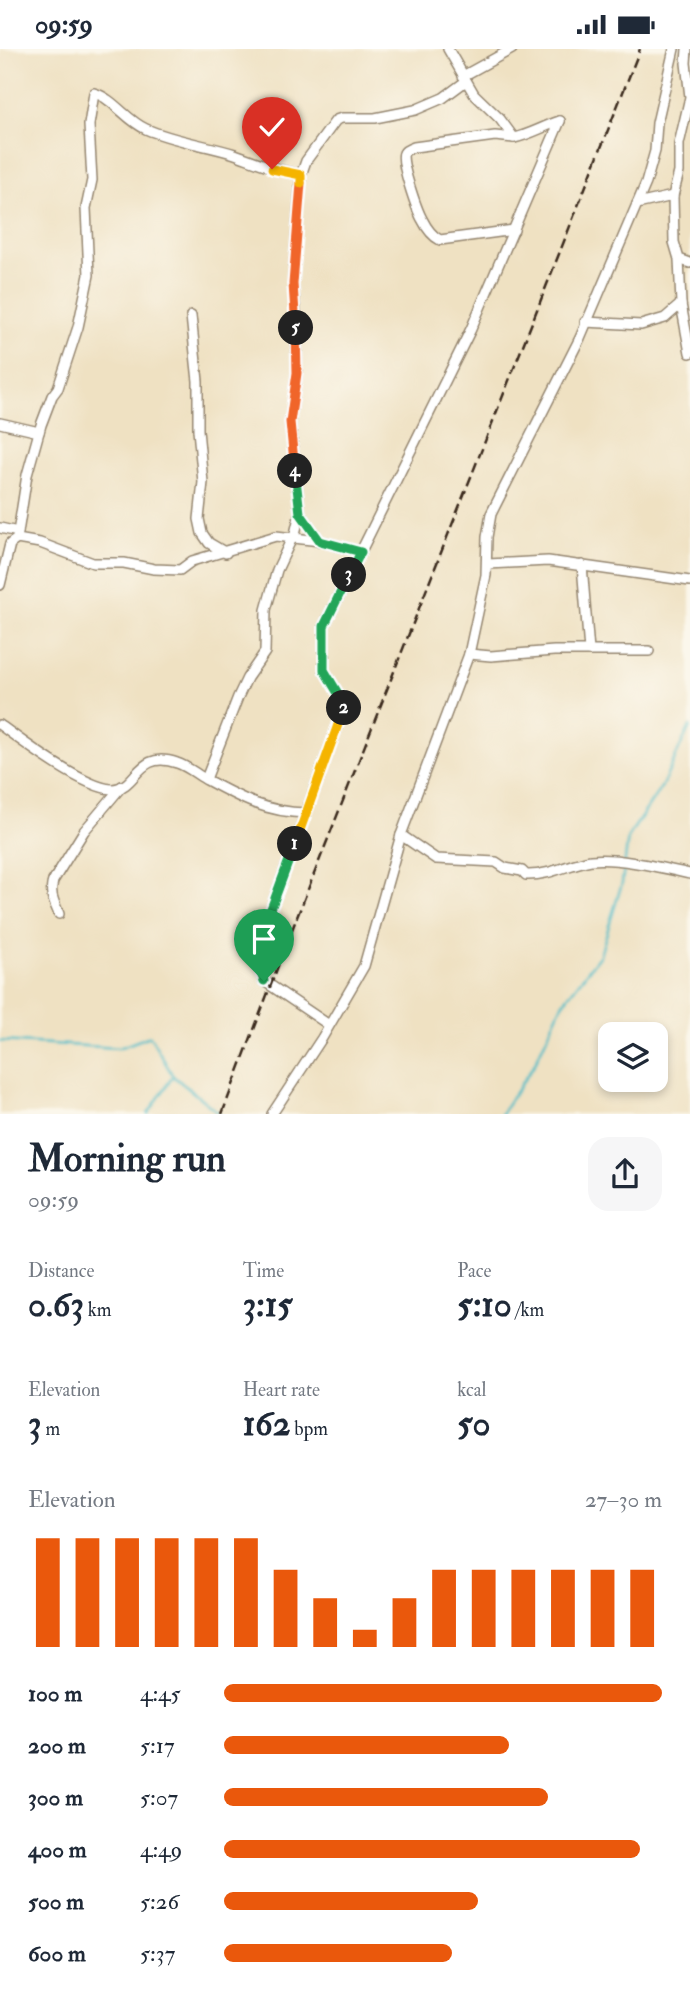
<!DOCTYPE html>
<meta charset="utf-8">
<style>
:root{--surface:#fff;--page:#f6f6f7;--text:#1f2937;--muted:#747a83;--accent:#ea580c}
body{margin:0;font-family:"IM FELL Double Pica",serif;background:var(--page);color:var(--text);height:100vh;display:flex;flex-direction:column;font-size:26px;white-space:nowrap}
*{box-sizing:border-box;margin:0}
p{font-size:23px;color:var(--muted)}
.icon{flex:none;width:38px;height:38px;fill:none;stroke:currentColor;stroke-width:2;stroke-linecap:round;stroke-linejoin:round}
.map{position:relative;height:1065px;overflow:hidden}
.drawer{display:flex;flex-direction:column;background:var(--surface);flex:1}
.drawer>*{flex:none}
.controls{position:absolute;left:598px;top:973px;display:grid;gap:14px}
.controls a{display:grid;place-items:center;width:70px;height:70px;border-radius:14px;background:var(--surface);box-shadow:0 4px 10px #0003;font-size:35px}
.pin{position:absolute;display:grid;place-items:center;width:60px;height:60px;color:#fff;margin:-72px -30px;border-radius:50% 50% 50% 0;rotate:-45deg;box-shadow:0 0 7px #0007}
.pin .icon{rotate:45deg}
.km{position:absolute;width:35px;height:35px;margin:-18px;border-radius:50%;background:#222;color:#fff;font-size:19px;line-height:35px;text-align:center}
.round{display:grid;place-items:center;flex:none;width:74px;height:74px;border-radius:21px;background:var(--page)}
.overview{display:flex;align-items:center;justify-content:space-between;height:119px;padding:0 28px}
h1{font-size:38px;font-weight:800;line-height:52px}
.stats{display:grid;grid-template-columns:repeat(3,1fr);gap:10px;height:119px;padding:7px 28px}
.stats div{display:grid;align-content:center}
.stats b{font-size:35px;font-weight:800}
.stats small{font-size:19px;font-weight:400}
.stats p{font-size:19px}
.chart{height:196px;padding:14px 28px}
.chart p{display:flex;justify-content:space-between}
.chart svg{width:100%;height:126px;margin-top:7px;stroke:var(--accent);stroke-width:6}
ul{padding:0 28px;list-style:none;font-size:23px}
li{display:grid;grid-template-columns:112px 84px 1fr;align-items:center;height:52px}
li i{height:18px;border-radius:9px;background:var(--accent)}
.status{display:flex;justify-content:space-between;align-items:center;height:49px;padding:0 35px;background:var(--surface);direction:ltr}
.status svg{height:19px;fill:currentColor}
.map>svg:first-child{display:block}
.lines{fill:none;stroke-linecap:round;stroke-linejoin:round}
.stream{stroke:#4ebcc7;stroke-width:2.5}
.street-casing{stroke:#958670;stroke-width:12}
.street{stroke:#fff;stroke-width:9}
.rail{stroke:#3b2a1e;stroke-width:2.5;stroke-dasharray:10 5;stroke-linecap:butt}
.split-1-casing{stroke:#fff;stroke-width:14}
.split-2-casing{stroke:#fff;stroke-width:14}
.split-3-casing{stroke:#fff;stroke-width:14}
.split-4-casing{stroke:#fff;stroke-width:14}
.split-5-casing{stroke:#fff;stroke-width:14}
.split-6-casing{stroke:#fff;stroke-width:14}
.split-7-casing{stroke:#fff;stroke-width:14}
.split-1{stroke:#22a559;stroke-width:9}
.split-2{stroke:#f5b400;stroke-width:9}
.split-3{stroke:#22a559;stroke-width:9}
.split-4{stroke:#22a559;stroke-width:9}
.split-5{stroke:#f0652b;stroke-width:9}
.split-6{stroke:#f0652b;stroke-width:9}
.split-7{stroke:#f5b400;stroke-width:9}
</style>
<div class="status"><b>09:59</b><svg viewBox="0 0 49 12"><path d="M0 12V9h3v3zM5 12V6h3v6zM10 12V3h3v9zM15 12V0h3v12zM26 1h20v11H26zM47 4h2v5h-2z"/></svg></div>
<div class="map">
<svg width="690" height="1065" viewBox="0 0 690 1065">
<rect width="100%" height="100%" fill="#fbf7ec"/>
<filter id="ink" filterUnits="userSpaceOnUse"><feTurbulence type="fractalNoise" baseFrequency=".0143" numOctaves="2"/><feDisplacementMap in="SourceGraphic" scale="14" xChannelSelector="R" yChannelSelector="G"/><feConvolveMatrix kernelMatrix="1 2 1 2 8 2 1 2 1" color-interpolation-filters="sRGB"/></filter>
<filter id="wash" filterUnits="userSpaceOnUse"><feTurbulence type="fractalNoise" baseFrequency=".00686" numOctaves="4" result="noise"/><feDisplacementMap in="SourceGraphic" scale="28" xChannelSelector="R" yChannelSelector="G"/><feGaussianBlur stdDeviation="1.57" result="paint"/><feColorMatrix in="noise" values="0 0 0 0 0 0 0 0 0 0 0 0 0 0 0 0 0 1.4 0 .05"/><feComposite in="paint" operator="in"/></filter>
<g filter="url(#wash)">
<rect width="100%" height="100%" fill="#efe1c2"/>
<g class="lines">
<g class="stream">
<path d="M0,992L119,999L150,987L173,1027L220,1065"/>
<path d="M148,1065L173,1027"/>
<path d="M501,1065L535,1014L562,955L600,906L622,834L628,788L662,737L690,677"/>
</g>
</g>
</g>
<g filter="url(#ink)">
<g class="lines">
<defs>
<g id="street">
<path d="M448,0L474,45L500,70L514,89C529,86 544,77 560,72"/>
<path d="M687,0L686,14L690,48L679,95V123L673,147L674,193L679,210L690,214"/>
<path d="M463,27L512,0"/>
<path d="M637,155L673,147"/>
<path d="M514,181L440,191C432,187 426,178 422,170C417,161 399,110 404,104C405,101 411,99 414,98L495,87L514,89"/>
<path d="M679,210L681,255L690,304"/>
<path d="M191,267L198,332V381L203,433L199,470L202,484L209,494L226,504"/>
<path d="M585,273L641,276L665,269L681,255"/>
<path d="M0,374L39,383"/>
<path d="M300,464L320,492"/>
<path d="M0,479L18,483"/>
<path d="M17,490L27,426L41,376L52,347L58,339L78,278L89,226L86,159L92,131L89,76L94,44C113,49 127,72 146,80C174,92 206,96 235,105C257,113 278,122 301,126"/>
<path d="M361,503L320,492L294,489L300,464L290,373L297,324L296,264L293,235L301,126L306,112L336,71L342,69H375L415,61L443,49L466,32"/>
<path d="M488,515L548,512L690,532"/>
<path d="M582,516L589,602"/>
<path d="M0,536L10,495L17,490L40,494L93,514H124L154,520L180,521L192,512L276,487L294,489"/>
<path d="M469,605L491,607L554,602H649"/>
<path d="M0,676C23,693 84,739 112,740C138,740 136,700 177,714C187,717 196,725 205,730C240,749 265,763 306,764"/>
<path d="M206,730L238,648L247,629L265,603L266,561L277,521L292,489"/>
<path d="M401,786L436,810L496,813L505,819L522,822L526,826C549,827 568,815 591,811C618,808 663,819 690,825"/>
<path d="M59,865C54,853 49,844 53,832L84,782L122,737"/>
<path d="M329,976L264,932L256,911L268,868L345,656L324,621V577L471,280L560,72"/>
<path d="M272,1065L322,989L364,917L401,786L469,605L486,526L487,488L491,465L580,289L646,134L655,102L657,74L674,0"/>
</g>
</defs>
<use href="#street" class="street-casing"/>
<use href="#street" class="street"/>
<path class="rail" d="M222,1065L286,896L640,0"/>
</g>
</g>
<g class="lines" filter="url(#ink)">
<defs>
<path id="split-1" d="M264,932L256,911L268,868L295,795"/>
<path id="split-2" d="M295,795L344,659"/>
<path id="split-3" d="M344,659L345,656L324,621V577L349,526"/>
<path id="split-4" d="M295,422L300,464L320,492L361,503L349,526"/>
<path id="split-5" d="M295,422L290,373L297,324L296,279"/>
<path id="split-6" d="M296,279L293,235L301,134"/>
<path id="split-7" d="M272,120L301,126V134"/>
</defs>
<use href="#split-1" class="split-1-casing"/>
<use href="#split-2" class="split-2-casing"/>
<use href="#split-3" class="split-3-casing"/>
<use href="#split-4" class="split-4-casing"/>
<use href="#split-5" class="split-5-casing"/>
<use href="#split-6" class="split-6-casing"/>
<use href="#split-7" class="split-7-casing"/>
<use href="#split-1" class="split-1"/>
<use href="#split-2" class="split-2"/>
<use href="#split-3" class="split-3"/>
<use href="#split-4" class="split-4"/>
<use href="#split-5" class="split-5"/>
<use href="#split-6" class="split-6"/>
<use href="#split-7" class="split-7"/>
</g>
</svg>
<div class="controls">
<a><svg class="icon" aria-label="layers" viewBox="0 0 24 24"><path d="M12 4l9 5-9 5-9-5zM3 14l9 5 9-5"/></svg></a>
</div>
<div class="pin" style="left:264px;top:932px;background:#1e9e55"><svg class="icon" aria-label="arrive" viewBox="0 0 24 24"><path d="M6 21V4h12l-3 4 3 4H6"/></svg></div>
<div class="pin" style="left:272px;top:120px;background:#d93025"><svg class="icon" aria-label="check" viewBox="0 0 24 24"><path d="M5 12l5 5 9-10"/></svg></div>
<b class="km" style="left:295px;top:795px">1</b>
<b class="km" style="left:344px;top:659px">2</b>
<b class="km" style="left:349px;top:526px">3</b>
<b class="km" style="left:295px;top:422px">4</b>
<b class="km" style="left:296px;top:279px">5</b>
</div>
<section class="drawer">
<div class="overview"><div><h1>Morning run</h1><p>09:59</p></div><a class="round"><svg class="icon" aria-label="share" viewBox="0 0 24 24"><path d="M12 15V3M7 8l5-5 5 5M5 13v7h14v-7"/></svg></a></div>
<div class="stats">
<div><p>Distance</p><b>0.63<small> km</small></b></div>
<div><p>Time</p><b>3:15</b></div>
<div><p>Pace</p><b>5:10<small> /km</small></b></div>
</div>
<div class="stats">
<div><p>Elevation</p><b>3<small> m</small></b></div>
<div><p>Heart rate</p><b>162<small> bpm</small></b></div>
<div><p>kcal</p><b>50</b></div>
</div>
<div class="chart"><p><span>Elevation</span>27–30 m</p>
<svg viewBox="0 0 160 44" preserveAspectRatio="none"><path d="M5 44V6M15 44V6M25 44V6M35 44V6M45 44V6M55 44V6M65 44V17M75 44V27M85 44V38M95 44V27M105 44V17M115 44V17M125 44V17M135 44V17M145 44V17M155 44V17"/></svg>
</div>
<ul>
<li><b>100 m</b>4:45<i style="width:100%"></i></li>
<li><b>200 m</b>5:17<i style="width:65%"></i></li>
<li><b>300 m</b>5:07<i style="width:74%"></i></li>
<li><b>400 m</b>4:49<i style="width:95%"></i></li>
<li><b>500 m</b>5:26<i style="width:58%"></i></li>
<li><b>600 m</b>5:37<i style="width:52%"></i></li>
</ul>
</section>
